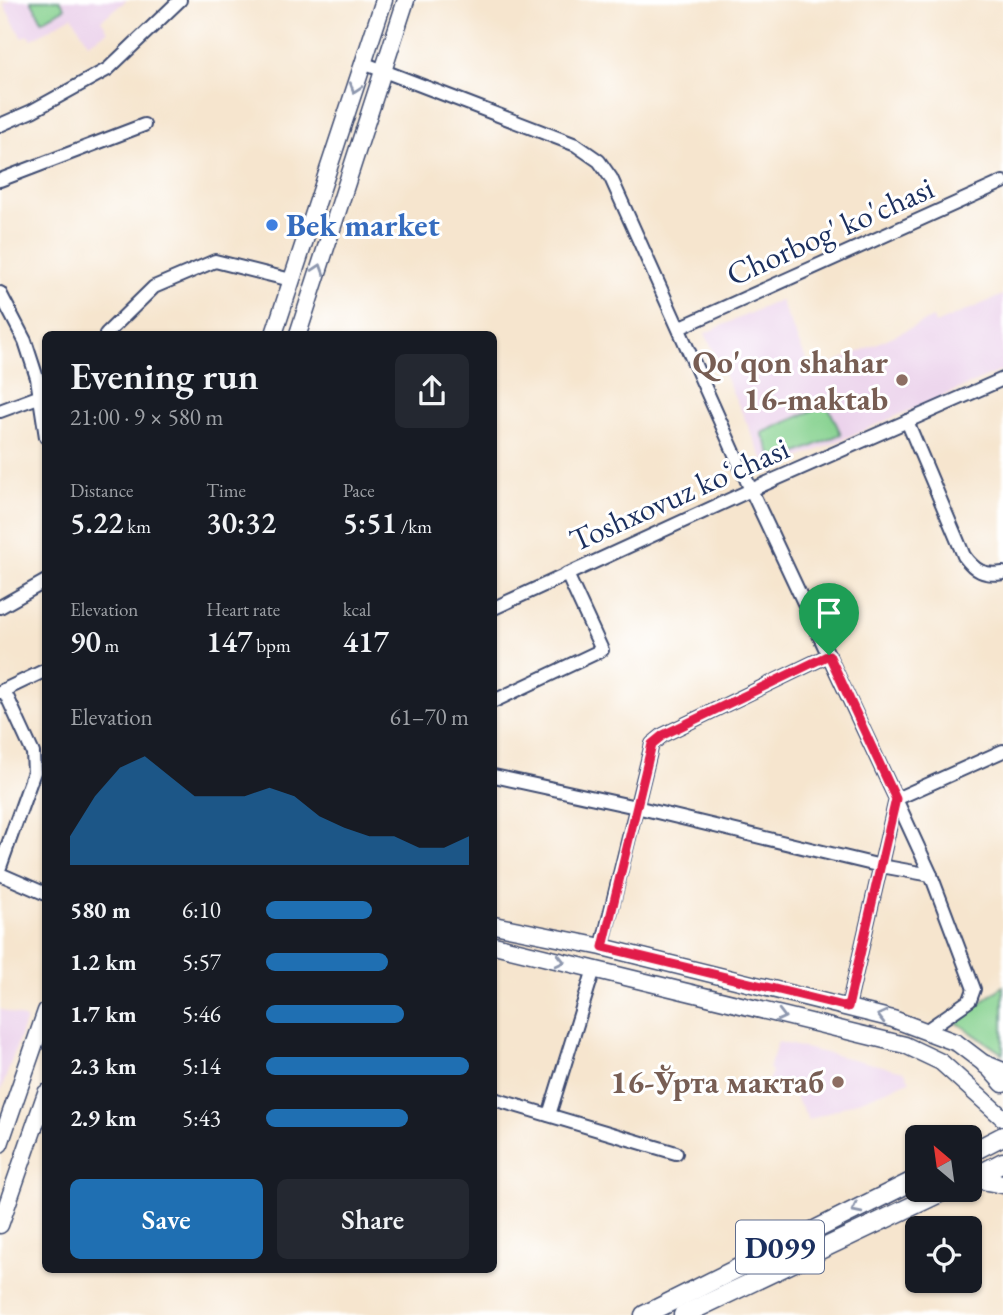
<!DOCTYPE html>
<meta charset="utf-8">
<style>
:root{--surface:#171b24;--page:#242831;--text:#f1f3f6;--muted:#9ea1a6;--accent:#1f6fb2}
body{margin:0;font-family:"EB Garamond",serif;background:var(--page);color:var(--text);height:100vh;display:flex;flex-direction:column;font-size:26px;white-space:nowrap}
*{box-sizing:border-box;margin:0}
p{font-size:23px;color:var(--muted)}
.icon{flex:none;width:38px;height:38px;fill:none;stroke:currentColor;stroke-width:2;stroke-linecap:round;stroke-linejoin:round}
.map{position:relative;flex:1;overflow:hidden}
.drawer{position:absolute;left:42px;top:331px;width:455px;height:942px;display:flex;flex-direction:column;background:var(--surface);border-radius:10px;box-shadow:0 2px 5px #0004}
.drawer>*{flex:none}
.needle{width:46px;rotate:331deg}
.fabs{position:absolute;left:905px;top:1125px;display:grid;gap:14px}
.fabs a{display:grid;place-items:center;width:77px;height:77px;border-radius:10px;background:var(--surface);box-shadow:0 2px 5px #0004;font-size:35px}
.pin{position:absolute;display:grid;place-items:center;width:60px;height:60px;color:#fff;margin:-72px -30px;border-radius:50% 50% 50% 0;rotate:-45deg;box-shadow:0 0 7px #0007}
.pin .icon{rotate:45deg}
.round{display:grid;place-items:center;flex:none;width:74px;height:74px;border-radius:10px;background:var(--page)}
.headline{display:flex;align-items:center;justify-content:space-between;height:119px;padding:0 28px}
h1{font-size:38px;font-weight:600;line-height:52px}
.figures{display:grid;grid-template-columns:repeat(3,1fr);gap:10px;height:119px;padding:7px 28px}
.figures div{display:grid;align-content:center}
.figures b{font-size:30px;font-weight:600}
.figures small{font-size:19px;font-weight:400}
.figures p{font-size:19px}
.chart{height:196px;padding:14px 28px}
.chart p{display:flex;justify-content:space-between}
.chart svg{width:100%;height:126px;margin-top:7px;fill:var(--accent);opacity:.7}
.button{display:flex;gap:14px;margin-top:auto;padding:14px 28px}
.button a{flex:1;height:80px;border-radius:10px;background:var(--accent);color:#fff;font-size:28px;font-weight:600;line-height:80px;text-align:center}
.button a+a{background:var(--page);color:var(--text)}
ul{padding:0 28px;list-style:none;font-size:23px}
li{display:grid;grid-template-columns:112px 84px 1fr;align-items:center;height:52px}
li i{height:18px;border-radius:9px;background:var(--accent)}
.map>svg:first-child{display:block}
.built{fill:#ebd1eb}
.park{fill:#87d290;stroke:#518077;stroke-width:2}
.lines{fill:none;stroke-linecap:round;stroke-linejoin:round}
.minor-casing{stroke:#3c4a6f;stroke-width:16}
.major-casing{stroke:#3c4a6f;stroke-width:19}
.highway-casing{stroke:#3c4a6f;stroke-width:21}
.minor{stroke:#fff;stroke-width:12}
.major{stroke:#fff;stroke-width:16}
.highway{stroke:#fff;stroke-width:18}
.oneway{stroke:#8d97ae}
.route-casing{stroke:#fff;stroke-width:14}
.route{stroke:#e11d48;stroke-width:9}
.shop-dot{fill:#3f7fe0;stroke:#fff;stroke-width:2.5}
.education-dot{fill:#8d6e63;stroke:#fff;stroke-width:2.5}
.labels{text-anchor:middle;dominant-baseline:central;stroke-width:6;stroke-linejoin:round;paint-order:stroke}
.shield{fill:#fff;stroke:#5f6d8e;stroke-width:2}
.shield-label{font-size:30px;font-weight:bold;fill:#1b2f5e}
.shop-label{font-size:32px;font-weight:bold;fill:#366cbe;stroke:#fff;text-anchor:start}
.street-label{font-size:32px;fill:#1b2f5e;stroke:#fff}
.education-label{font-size:32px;font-weight:bold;fill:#785e54;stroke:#fff;text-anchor:end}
</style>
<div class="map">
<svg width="1003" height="1315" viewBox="0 0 1003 1315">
<rect width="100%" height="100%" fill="#fff"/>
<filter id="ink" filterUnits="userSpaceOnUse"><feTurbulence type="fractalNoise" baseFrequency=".0143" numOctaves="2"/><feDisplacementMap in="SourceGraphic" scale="14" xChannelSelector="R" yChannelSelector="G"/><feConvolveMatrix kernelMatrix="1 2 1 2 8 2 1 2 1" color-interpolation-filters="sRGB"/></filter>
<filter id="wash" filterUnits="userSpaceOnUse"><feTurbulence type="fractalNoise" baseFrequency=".00686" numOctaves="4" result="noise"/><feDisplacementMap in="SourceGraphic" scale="28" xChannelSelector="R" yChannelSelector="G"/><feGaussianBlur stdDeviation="1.57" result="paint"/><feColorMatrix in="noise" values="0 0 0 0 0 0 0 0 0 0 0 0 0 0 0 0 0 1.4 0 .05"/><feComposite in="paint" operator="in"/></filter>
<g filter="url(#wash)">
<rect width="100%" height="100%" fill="#f6e5ce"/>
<g class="built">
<path d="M11,0H127L101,20L108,31L88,43L72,16L32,39L28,35L22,38L3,3Z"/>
<path d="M1003,295V370L769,471L705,333L780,300L812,373L933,318L935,324Z"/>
<path d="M0,1009L26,1019L0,1094Z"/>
<path d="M778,1042L904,1071L910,1081L809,1120L787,1084L771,1092L767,1083L772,1072L769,1068Z"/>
</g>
<g class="park">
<path d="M31,0H60L65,8L42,21Z"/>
<path d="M827,404L841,434L775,463L762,433Z"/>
<path d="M1003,986V1054L956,1022Z"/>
</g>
</g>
<g filter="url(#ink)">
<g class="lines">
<defs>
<g id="minor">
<path d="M363,63L576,145L599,161L611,178L751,490L896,799L848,1007"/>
<path d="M0,125L32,111L108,69L180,0"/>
<path d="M0,180L144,125"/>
<path d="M0,293L25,341L37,378L46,437"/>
<path d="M679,328L1003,182"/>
<path d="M106,334L154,287L215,261L291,280"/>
<path d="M0,411L38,397"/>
<path d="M907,421L964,556C975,571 984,576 1003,573"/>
<path d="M0,607L46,581"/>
<path d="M494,608L751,490L1003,379"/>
<path d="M0,692L46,670"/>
<path d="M494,701L602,650L567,574"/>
<path d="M494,776L636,807L881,866L931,875"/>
<path d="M0,867L34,772L33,753L4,690"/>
<path d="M0,874L46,894"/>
<path d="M602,947L652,744L663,735L829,655"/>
<path d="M927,1030L970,1000L974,989L931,875L896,799L1003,751"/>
<path d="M494,1099L676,1153"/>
<path d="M549,1115L594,969"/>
</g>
<g id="major">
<path d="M274,334L384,0"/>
<path d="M298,334L406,0"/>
<path d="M494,925L602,947L893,1019L957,1043L986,1065L1003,1084"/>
<path d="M494,945L905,1045L941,1062L1003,1118"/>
<path d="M0,1144L46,1011"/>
<path d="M0,1225L46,1093"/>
</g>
<g id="highway">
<path d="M986,1065L1003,1072"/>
<path d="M970,1153L1003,1136"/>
<path d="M971,1178L1003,1184"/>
<path d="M970,1179L1003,1162"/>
<path d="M644,1315L917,1179"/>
<path d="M683,1315L946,1190"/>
</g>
</defs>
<use href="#minor" class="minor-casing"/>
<use href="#major" class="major-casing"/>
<use href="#highway" class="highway-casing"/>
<use href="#minor" class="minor"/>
<use href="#major" class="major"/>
<use href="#highway" class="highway"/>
</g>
<defs><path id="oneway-chevron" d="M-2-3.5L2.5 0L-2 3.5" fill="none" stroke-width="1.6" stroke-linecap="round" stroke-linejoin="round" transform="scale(1.75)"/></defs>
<g class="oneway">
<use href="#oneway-chevron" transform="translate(355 88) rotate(108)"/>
<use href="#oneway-chevron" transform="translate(319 269) rotate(-72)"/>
<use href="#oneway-chevron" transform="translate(560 961) rotate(13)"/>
<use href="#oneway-chevron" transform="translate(781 1016) rotate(14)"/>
<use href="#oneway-chevron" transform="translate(882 1016) rotate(-166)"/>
<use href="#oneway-chevron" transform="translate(856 1209) rotate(154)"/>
</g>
</g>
<g class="lines" filter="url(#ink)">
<defs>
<path id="route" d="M829,655L896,799L848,1007L603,947L652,744L663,735Z"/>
</defs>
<use href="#route" class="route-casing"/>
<use href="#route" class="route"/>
</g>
<circle class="shop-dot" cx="272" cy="225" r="7"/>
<g class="education-dot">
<circle cx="902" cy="380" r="7"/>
<circle cx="838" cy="1082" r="7"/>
</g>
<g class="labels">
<rect class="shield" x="736" y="1220.5" width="88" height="53" rx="5"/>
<g class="shield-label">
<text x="780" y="1247">D099</text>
</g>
<g class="shop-label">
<text x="286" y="225">Bek market</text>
</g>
<g class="street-label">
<text transform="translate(830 231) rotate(-24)">Chorbog' ko'chasi</text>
<text transform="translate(679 494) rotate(-24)">Toshxovuz koʻchasi</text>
</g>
<g class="education-label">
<text x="888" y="362">Qo'qon shahar<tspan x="888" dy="37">16-maktab</tspan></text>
<text x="824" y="1082">16-Ўрта мактаб</text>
</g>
</g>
</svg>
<div class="fabs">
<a><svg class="needle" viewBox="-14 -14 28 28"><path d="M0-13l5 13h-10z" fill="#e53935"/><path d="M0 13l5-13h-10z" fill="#9ea1a6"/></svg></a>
<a><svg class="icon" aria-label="locate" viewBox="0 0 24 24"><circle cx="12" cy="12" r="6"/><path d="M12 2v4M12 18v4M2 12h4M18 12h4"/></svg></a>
</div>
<div class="pin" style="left:829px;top:655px;background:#1e9e55"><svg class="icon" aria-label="arrive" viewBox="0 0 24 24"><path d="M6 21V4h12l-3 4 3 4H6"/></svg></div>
<section class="drawer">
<div class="headline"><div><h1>Evening run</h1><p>21:00 · 9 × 580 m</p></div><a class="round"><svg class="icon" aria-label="share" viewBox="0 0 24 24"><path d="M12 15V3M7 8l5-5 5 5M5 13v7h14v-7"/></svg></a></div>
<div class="figures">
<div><p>Distance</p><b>5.22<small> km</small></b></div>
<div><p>Time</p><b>30:32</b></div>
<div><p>Pace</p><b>5:51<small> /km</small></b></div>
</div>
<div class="figures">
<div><p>Elevation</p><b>90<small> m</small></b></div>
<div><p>Heart rate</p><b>147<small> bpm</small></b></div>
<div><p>kcal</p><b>417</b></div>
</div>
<div class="chart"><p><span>Elevation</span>61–70 m</p>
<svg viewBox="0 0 160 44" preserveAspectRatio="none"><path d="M0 44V34L10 20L20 10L30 6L40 13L50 20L60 20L70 20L80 17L90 20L100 27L110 31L120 34L130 34L140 38L150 38L160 34V44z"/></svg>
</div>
<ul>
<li><b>580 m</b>6:10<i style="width:52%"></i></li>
<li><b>1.2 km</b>5:57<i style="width:60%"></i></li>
<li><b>1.7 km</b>5:46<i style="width:68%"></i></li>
<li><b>2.3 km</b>5:14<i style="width:100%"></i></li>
<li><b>2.9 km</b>5:43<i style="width:70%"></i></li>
</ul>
<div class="button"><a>Save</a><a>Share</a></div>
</section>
</div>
